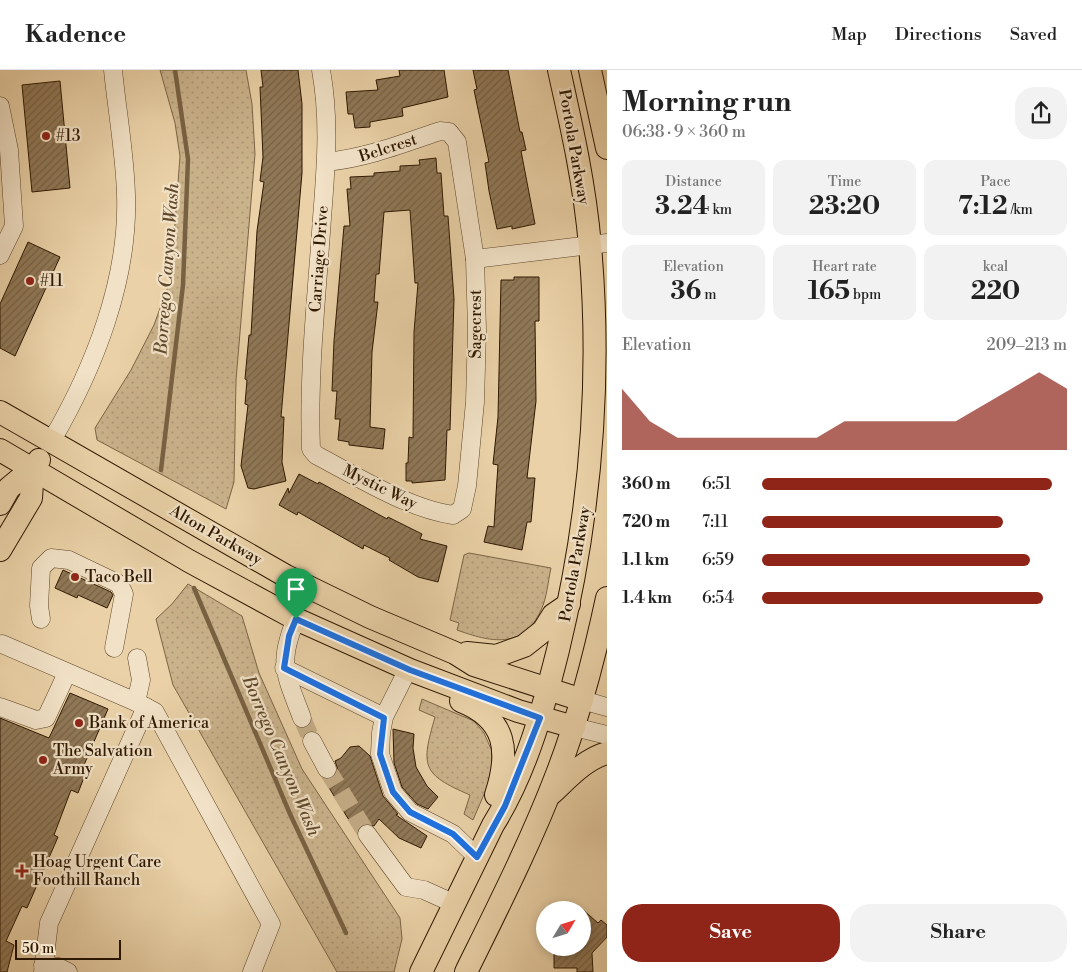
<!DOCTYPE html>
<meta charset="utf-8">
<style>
:root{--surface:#fff;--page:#f2f2f2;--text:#222;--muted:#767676;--line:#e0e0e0;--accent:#8f2418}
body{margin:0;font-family:"Libre Bodoni",serif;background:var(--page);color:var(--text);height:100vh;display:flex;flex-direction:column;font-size:19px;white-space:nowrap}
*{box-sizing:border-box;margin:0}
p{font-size:16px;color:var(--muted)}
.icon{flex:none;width:28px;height:28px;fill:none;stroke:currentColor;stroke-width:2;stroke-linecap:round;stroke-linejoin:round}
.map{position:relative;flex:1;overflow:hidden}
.side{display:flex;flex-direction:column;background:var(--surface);width:475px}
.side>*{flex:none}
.needle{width:32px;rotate:52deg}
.tools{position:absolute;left:536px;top:831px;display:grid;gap:10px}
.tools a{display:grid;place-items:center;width:55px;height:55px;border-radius:50%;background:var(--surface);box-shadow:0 2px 8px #0003;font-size:25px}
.scale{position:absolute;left:15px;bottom:12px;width:106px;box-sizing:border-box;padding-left:5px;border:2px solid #2e1800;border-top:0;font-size:14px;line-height:18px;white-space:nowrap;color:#2e1800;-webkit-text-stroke:4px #f1e1c6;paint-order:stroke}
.pin{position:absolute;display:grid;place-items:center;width:42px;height:42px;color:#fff;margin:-51px -21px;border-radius:50% 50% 50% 0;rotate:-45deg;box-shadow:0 0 5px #0007}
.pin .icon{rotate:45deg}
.round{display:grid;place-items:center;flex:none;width:52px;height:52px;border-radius:20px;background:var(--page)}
.overview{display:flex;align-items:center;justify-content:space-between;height:85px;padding:0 15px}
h1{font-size:28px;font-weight:800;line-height:38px}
.metrics{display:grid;grid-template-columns:repeat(3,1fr);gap:8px;height:85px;padding:5px 15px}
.metrics div{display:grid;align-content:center;border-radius:12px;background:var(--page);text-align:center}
.metrics b{font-size:25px;font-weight:800}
.metrics small{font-size:14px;font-weight:400}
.metrics p{font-size:14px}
.chart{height:140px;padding:10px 15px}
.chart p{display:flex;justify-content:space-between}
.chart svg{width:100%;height:90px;margin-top:5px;fill:var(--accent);opacity:.7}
.primary-button{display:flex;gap:10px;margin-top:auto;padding:10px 15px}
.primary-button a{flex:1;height:58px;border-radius:20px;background:var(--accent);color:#fff;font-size:20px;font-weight:800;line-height:58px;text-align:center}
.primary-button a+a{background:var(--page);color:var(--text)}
ul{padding:0 15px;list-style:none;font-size:16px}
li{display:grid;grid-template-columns:80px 60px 1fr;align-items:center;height:38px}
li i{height:12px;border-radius:6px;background:var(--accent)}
header{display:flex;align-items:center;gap:30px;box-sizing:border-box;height:70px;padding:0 25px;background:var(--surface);border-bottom:1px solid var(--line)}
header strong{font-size:24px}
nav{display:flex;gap:28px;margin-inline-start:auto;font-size:18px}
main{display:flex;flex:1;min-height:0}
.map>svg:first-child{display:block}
.grass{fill:url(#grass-dots);stroke:#7c6546}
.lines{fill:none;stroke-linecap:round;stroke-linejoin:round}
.stream{stroke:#786142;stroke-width:4.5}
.building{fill:url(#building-hatch);stroke:#2e1800}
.minor-tunnel{stroke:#c4ac86;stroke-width:18;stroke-dasharray:18 9;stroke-linecap:butt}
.minor-casing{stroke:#5d462a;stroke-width:19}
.major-casing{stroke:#2e1800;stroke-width:24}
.minor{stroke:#f1e1c6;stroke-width:18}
.major{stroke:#ead1a7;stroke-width:22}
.route-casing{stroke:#fff;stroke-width:10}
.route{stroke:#1a73e8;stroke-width:6}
.poi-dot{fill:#8f2418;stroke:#f1e1c6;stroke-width:2}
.labels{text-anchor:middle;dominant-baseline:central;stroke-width:4.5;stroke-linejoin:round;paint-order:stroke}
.poi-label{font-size:16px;fill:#2e1800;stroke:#f1e1c6;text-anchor:start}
.street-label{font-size:16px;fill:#2e1800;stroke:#f1e1c6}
.water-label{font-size:18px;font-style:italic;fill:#60492c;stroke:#f1e1c6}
</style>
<header>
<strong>Kadence</strong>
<nav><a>Map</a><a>Directions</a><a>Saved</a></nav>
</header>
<main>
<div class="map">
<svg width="607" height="902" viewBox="0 0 607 902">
<defs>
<pattern id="grass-dots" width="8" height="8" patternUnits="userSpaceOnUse" patternTransform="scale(1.25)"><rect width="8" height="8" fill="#cab28b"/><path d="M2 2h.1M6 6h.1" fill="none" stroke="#ae9876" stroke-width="1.8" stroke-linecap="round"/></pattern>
<pattern id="building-hatch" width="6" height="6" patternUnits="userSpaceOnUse" patternTransform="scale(1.25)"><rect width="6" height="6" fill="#907857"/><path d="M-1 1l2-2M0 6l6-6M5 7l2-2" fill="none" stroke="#766146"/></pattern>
</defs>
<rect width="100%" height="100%" fill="#ead1a7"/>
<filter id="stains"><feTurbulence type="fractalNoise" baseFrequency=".004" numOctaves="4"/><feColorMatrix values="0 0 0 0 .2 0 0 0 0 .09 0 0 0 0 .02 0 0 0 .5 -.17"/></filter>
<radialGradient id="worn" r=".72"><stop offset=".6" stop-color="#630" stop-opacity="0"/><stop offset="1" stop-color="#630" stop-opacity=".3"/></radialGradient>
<g class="grass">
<path d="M160,0H246L252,34L255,84L236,310L234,412L226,439L97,370L95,358L131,300L154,255L171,208L180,86L175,53Z"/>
<path d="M469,483L551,498C548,511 547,528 541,540C523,580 490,572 457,560L459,553L450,550L464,485Z"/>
<path d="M188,514L242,546L259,603L302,699L400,848L402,869L394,902H337L173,615L156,549L172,534Z"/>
<path d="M422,629L474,651L484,663L492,681L491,708L473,750L464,744L470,725C421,704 421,696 435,647L419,640Z"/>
</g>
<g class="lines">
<g class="stream">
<path d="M161,400L183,215L188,89L175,0"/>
<path d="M194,518L290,744L346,863"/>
</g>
</g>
<g class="building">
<path d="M261,0H298L302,34V103L281,347H284L282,392L286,411L254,419L248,418L241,396L248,335L245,334L247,310L245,309L249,265H251L257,161L264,112L260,111L263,87L260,17H263Z"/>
<path d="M399,0H444L448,27L402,38L403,46L370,52V57L355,58L353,44H348L346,22L378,20L376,10L400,6Z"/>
<path d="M473,0H508L520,62H522L526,80L521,81L535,154L512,159V156L497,159L489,121L485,93L489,92L474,20L477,19Z"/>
<path d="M60,11L70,118L32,122L22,15Z"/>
<path d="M436,88L437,103H441L444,146H448L454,229L450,360H447L445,410L412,413V411H406V393H408L409,367L413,368L414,262L418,213H415L410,140L384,142L379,204H376L374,232H378L372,282L370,357L385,359L383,379L349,375V372L338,370L340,349H335L337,321H332L334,271L344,156H350L347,119H351L350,107L374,106V103L400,101V96L420,95L419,90Z"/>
<path d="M28,172L60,187L15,286L0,278V234Z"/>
<path d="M514,207H539V251H535L536,331L527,408H535L531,452H527L522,480L484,472L488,456L494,457L496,424L498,395L493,394L498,347L501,210H514Z"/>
<path d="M299,404L318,414L319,412L387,449L388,447L422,464L420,469L447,476L438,512L418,507L389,490L390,488L364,475L363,479L298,442L297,445L279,435L288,418L289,423Z"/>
<path d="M63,500L111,522L113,525L107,538L78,525L77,528L55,518Z"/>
<path d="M70,623L108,639L84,695L88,697L78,723L71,720L54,765L58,767L27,838L22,836L6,871L14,875L7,902H0V648L49,668Z"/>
<path d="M393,659L414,664L413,678L416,697L427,716L438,727L428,739L417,734L402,717L394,693Z"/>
<path d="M359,676L370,686L383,726L398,744L396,745L427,766L421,778L399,768L379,749L374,756L366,753L361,755L357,763L323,708H332L338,700L335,691L341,688L350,677Z"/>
<path d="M582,839L598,853L601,850L607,855V867L592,883L593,902H577V898H554V878H582Z"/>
</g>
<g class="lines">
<g class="minor-tunnel">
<path d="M302,648L312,671"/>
<path d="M327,699L367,764"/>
</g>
<defs>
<g id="minor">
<path d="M321,0C330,49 326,98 322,148C317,224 308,302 311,379L316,385C356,406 409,439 453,445L462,439L467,416L475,332L477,260L475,189L457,72L449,62L440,61C402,74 366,88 326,92"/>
<path d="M0,36L9,80L14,156L0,185"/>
<path d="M475,189L607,173"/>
<path d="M52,370C94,298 129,210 126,125C125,84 117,41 113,0"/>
<path d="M41,549L39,536L41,498L51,488L69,490L119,514L124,524L114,578"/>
<path d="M296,549C277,594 286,605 302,648"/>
<path d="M2,574L136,632L141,610L137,588"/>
<path d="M284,598L384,647"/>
<path d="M408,599L384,647L381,663L380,684L393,722L410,742L453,764L477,787"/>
<path d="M582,630L607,637"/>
<path d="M136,632L155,642L271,854L252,902"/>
<path d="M0,637L36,650L46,648L67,603"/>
<path d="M574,657L607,665"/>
<path d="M312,671L327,699"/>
<path d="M367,764L406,817L424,820L455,834"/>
<path d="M43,895L58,897L68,902"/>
<path d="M43,902L49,853L146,637"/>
</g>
<g id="major">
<path d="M590,0L607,78"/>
<path d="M0,342L286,506L370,547L455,583L474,595L582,630"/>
<path d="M0,380L189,491L296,549L410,600L518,641L574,657"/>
<path d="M0,434L9,418L33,398L39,390"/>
<path d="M0,480L31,428L33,398"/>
<path d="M467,583L496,586L524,576L543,561L553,545L569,534"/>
<path d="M461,631C507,649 510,682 496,725"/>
<path d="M552,723C568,708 585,689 607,683"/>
<path d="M421,902L493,755C526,702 543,640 558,580C590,448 602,312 590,176C585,116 572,58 559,0"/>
<path d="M466,902C498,837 531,772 557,704C579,647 594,589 607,528"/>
</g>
</defs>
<use href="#minor" class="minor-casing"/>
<use href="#major" class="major-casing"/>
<use href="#minor" class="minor"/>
<use href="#major" class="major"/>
</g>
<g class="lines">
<defs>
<path id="route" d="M296,549L410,600L540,648L505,736L477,787L453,764L410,742L393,722L380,684L384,648L284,598L289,566Z"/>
</defs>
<use href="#route" class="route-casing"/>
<use href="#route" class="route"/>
</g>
<g class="poi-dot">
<circle cx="46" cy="66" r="5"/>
<circle cx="30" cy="211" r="5"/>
<circle cx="75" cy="507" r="5"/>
<circle cx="79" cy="653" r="5"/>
<circle cx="43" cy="690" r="5"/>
<path d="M19.5 793.5h5v5h5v5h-5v5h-5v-5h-5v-5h5z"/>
</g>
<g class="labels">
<g class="poi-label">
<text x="56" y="66">#13</text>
<text x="40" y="211">#11</text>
<text x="85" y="507">Taco Bell</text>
<text x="89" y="653">Bank of America</text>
<text x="53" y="681">The Salvation<tspan x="53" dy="18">Army</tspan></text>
<text x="33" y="792">Hoag Urgent Care<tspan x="33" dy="18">Foothill Ranch</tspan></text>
</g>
<g class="street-label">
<text transform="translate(574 77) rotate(80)">Portola Parkway</text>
<text transform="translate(388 78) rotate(-18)">Belcrest</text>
<text transform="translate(319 189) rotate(-86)">Carriage Drive</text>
<text transform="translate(476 254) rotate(-90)">Sagecrest</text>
<text transform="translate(380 417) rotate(26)">Mystic Way</text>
<text transform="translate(216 465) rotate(30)">Alton Parkway</text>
<text transform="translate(575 494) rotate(-80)">Portola Parkway</text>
</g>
<g class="water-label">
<text transform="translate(167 199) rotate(-86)">Borrego Canyon Wash</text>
<text transform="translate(281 686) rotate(67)">Borrego Canyon Wash</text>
</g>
</g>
<rect width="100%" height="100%" filter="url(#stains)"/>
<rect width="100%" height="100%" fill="url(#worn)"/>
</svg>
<div class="tools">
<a><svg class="needle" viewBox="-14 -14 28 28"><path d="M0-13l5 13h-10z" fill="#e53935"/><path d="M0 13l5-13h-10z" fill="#767676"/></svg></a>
</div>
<div class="scale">50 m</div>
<div class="pin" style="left:296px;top:549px;background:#1e9e55"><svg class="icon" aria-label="arrive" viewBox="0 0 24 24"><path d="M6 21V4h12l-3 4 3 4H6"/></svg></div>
</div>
<section class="side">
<div class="overview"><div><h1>Morning run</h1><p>06:38 · 9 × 360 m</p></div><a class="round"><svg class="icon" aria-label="share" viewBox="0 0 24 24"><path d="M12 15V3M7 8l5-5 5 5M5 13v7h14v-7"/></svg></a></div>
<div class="metrics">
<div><p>Distance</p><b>3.24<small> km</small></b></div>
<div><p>Time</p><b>23:20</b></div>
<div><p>Pace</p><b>7:12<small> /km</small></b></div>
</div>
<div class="metrics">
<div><p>Elevation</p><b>36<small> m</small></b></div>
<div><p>Heart rate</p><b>165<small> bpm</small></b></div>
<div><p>kcal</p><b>220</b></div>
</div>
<div class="chart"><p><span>Elevation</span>209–213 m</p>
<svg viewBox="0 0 160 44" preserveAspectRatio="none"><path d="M0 44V14L10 30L20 38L30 38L40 38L50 38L60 38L70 38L80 30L90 30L100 30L110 30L120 30L130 22L140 14L150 6L160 14V44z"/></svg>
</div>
<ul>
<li><b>360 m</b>6:51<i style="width:95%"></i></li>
<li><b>720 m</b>7:11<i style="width:79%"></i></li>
<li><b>1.1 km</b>6:59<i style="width:88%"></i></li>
<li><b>1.4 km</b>6:54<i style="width:92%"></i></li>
</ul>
<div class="primary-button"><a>Save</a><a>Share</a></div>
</section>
</main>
